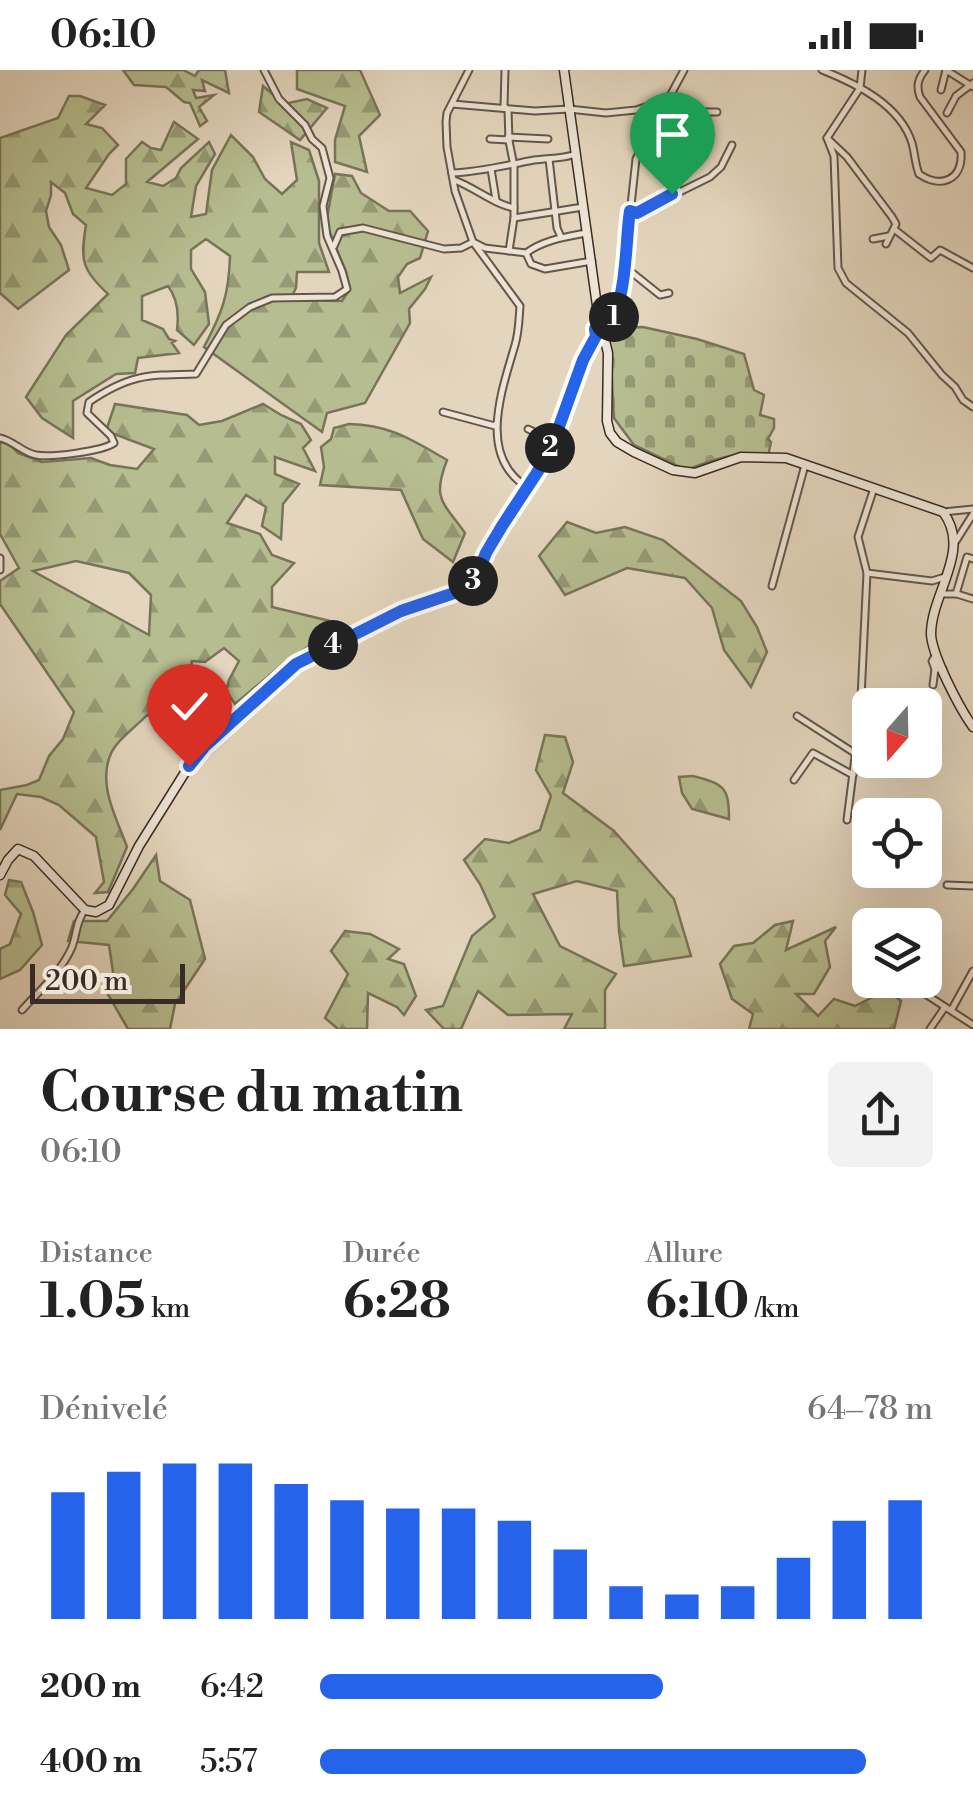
<!DOCTYPE html>
<html lang="fr">
<meta charset="utf-8">
<style>
:root{--surface:#fff;--page:#f2f2f2;--text:#222;--muted:#767676;--accent:#2563eb}
body{margin:0;font-family:"Libre Bodoni",serif;background:var(--page);color:var(--text);height:100vh;display:flex;flex-direction:column;font-size:38px;white-space:nowrap}
*{box-sizing:border-box;margin:0}
p{font-size:32px;color:var(--muted)}
.icon{flex:none;width:55px;height:55px;fill:none;stroke:currentColor;stroke-width:2;stroke-linecap:round;stroke-linejoin:round}
.map{position:relative;height:959px;overflow:hidden}
.sheet{display:flex;flex-direction:column;background:var(--surface);flex:1}
.sheet>*{flex:none}
.needle{width:65px;rotate:200deg}
.fabs{position:absolute;left:852px;top:618px;display:grid;gap:20px}
.fabs a{display:grid;place-items:center;width:90px;height:90px;border-radius:15px;background:var(--surface);box-shadow:0 10px 40px #0002;font-size:50px}
.scale{position:absolute;left:30px;bottom:25px;width:155px;box-sizing:border-box;padding-left:10px;border:5px solid #392b25;border-top:0;font-size:28px;line-height:35px;white-space:nowrap;color:#392b25;-webkit-text-stroke:8px #ede4d5;paint-order:stroke}
.pin{position:absolute;display:grid;place-items:center;width:85px;height:85px;color:#fff;margin:-102px -42px;border-radius:50% 50% 50% 0;rotate:-45deg;box-shadow:0 0 10px #0007}
.pin .icon{rotate:45deg}
.km{position:absolute;width:50px;height:50px;margin:-25px;border-radius:50%;background:#222;color:#fff;font-size:28px;line-height:50px;text-align:center}
.round{display:grid;place-items:center;flex:none;width:105px;height:105px;border-radius:15px;background:var(--page)}
.overview{display:flex;align-items:center;justify-content:space-between;height:170px;padding:0 40px}
h1{font-size:55px;font-weight:700;line-height:75px}
.metrics{display:grid;grid-template-columns:repeat(3,1fr);gap:15px;height:170px;padding:10px 40px}
.metrics div{display:grid;align-content:center}
.metrics b{font-size:50px;font-weight:700}
.metrics small{font-size:28px;font-weight:400}
.metrics p{font-size:28px}
.chart{height:280px;padding:20px 40px}
.chart p{display:flex;justify-content:space-between}
.chart svg{width:100%;height:180px;margin-top:10px;stroke:var(--accent);stroke-width:6}
ul{padding:0 40px;list-style:none;font-size:32px}
li{display:grid;grid-template-columns:160px 120px 1fr;align-items:center;height:75px}
li i{height:25px;border-radius:12px;background:var(--accent)}
.status{display:flex;justify-content:space-between;align-items:center;height:70px;padding:0 50px;background:var(--surface);direction:ltr}
.status svg{height:28px;fill:currentColor}
.map>svg:first-child{display:block}
.forest{fill:url(#forest-firs);stroke:#78745a;stroke-width:2.5;fill-rule:evenodd}
.cemetery{fill:url(#cemetery-stones);stroke:#78745a;stroke-width:2.5}
.lines{fill:none;stroke-linecap:round;stroke-linejoin:round}
.street-casing{stroke:#64564b;stroke-width:9}
.secondary-casing{stroke:#392b25;stroke-width:11}
.street{stroke:#ede4d5;stroke-width:5}
.secondary{stroke:#ede4d5;stroke-width:8}
.route-casing{stroke:#fff;stroke-width:20}
.route{stroke:#2563eb;stroke-width:12}
</style>
<div class="status"><b>06:10</b><svg viewBox="0 0 49 12"><path d="M0 12V9h3v3zM5 12V6h3v6zM10 12V3h3v9zM15 12V0h3v12zM26 1h20v11H26zM47 4h2v5h-2z"/></svg></div>
<div class="map">
<svg width="973" height="959" viewBox="0 0 973 959">
<defs>
<pattern id="forest-firs" width="22" height="20" patternUnits="userSpaceOnUse" patternTransform="scale(2.5)"><rect width="22" height="20" fill="#b6bd90"/><path d="M5 1l3.5 6h-7zM16 11l3.5 6h-7z" fill="#959a75"/></pattern>
<pattern id="cemetery-stones" width="16" height="16" patternUnits="userSpaceOnUse" patternTransform="scale(2.5)"><rect width="16" height="16" fill="#b6bd90"/><path d="M2 7V4a2 2 0 0 1 4 0v3zM10 15v-3a2 2 0 0 1 4 0v3z" fill="#959a75"/></pattern>
</defs>
<rect width="100%" height="100%" fill="#e4d6be"/>
<filter id="stains"><feTurbulence type="fractalNoise" baseFrequency=".002" numOctaves="4"/><feColorMatrix values="0 0 0 0 .2 0 0 0 0 .09 0 0 0 0 .02 0 0 0 .5 -.17"/></filter>
<radialGradient id="worn" r=".72"><stop offset=".6" stop-color="#630" stop-opacity="0"/><stop offset="1" stop-color="#630" stop-opacity=".3"/></radialGradient>
<g class="forest">
<path d="M123,0H183L195,6L199,0H225L229,23L202,10L205,21L193,20L196,28L214,25L199,37L207,51L200,56L190,33L184,32L166,17L134,15Z"/>
<path d="M297,0H360L380,45L359,66L367,102L335,92V70L345,36L297,19Z"/>
<path d="M263,16L284,34L307,29L327,38L300,70L259,42Z"/>
<path d="M69,26H80L105,35L86,54L102,58L118,75L109,84L86,118L112,125L126,114V89L142,72L151,78L161,80L174,52L198,69L147,112L163,116L176,108L181,98L209,72L215,84L196,116L191,147L206,144L212,100L231,65L253,87L265,109L282,124L297,110L291,72L309,80L319,111V173L329,202H297L296,218L290,230L342,231L350,219L346,202L326,153L335,104L352,106L361,123L389,141H410L428,161L420,188L407,194L398,207L400,223L431,207L425,219L409,239L410,253L365,333L327,343L322,362L204,277C222,243 229,225 230,186L206,169L191,180V199L205,222L209,254L194,275L177,260C179,244 178,229 168,216L142,226V250L163,259L169,269L175,271L172,273L179,283L138,288L135,303L116,304L73,331V368L42,348L26,327L66,265L108,224C82,200 80,191 86,155L73,144L65,123L51,112V125L46,141L49,157L61,175L69,200L18,239L0,223V68L58,48Z"/>
<path d="M115,334L187,345L199,355L222,351L263,334L281,345L301,354L311,370L303,378L315,401L275,387V404L299,414L283,434L281,469L262,456L266,437L246,425L227,453L260,464L272,485L294,493L272,517V537L330,551V562L284,593L235,634L226,621L229,610L239,591L224,578L205,592L192,591L188,613L176,627L185,638L184,660L147,645C136,657 115,671 110,686C98,716 117,749 127,777L108,822L95,823L104,812L96,767L59,735L41,727L17,724L0,760V720L27,715L39,710L49,686L63,669L74,642L0,534V511L19,498L0,464V374L5,369L18,383L42,392L91,388L110,395L137,399L154,379L106,361ZM76,491L129,503L151,525L149,565L33,501Z"/>
<path d="M349,354C391,355 412,370 447,390C432,429 442,431 465,463L453,492L423,469L401,420L320,415L324,397L321,377L331,369L334,358Z"/>
<path d="M567,452L596,463L625,457L663,470L741,531L757,557L767,582L751,617L724,580L712,538L685,508L627,498L565,525L539,486Z"/>
<path d="M545,665L565,667L573,692L563,723L614,761L674,829L691,886L624,896L619,861L617,821L577,811L533,824L560,876L616,904L605,920V959H564L572,944L508,945L478,921L461,959H444L426,940L443,936L472,866L495,847L480,814L464,790L485,769L509,773L540,760L551,726L536,700Z"/>
<path d="M693,706C724,714 729,717 729,749L692,739L682,723L679,707Z"/>
<path d="M156,785L160,811L190,830L205,889L175,934L170,959H128L106,921L113,902L109,875L68,871L74,851H107L133,819Z"/>
<path d="M9,810L21,812L33,842L42,875L20,900L0,909V879L10,874L21,844L5,825Z"/>
<path d="M793,851L786,880L836,857L825,871L830,897L814,924H796L818,946L834,929L855,936L887,920L901,931L894,959H749L753,944L732,929L720,894L734,876L753,873L775,855Z"/>
<path d="M345,861L370,864L399,879L388,889L404,894L416,926L404,945L397,937L368,923L367,959H338L325,948L348,904L331,881Z"/>
</g>
<path class="cemetery" d="M643,257L697,269L744,284L754,320L764,325L760,345L774,349V358L768,369L771,372L768,386C735,381 716,389 686,400L634,375L614,348L609,258Z"/>
<g class="lines">
<defs>
<g id="street">
<path d="M469,0L447,43L446,52L447,77L455,121L473,172L520,236C519,248 519,262 515,275C502,320 477,386 527,417"/>
<path d="M505,0L504,36L508,40L509,71L514,96V148"/>
<path d="M822,0C857,14 900,35 912,73C915,84 915,94 919,104C941,119 963,110 961,82L920,27C916,16 918,9 925,0"/>
<path d="M862,0L860,18L827,68L847,87L892,147L896,154L886,174"/>
<path d="M946,0L973,17"/>
<path d="M941,20L946,0"/>
<path d="M452,34L535,41L569,39L606,43L636,40L645,37L661,43"/>
<path d="M664,40L695,54L706,42H717"/>
<path d="M947,43L956,26L973,13"/>
<path d="M508,67L548,69"/>
<path d="M827,68L834,86L838,198L846,213L908,263L942,305L955,317L963,330L973,337"/>
<path d="M490,69L509,70"/>
<path d="M549,89L557,158L561,167"/>
<path d="M491,99L496,130"/>
<path d="M452,103C480,102 507,95 534,90C549,88 562,89 576,84"/>
<path d="M454,110C474,117 493,134 514,138"/>
<path d="M631,141L637,143L710,107L721,97L732,75"/>
<path d="M894,159L931,188L940,180L973,198"/>
<path d="M873,169L889,166"/>
<path d="M334,176L340,162L363,158L444,179L461,178L473,172L485,178L526,183C544,170 565,167 586,163"/>
<path d="M509,181L514,148L583,137"/>
<path d="M526,183L531,194L545,199L592,191"/>
<path d="M623,199L630,201L660,225L669,223"/>
<path d="M604,258L611,253L616,240L623,209L636,89L684,0"/>
<path d="M443,342L495,356L496,354"/>
<path d="M528,359L553,371"/>
<path d="M0,368C14,371 23,383 36,385C50,388 103,381 114,373L111,366L87,343L89,332C130,304 148,305 196,304L226,255L250,237L272,228L335,227L347,219L342,201L327,166L323,136L330,108L322,78L312,69L305,55L279,29L264,0"/>
<path d="M943,442L973,439"/>
<path d="M956,471L973,444"/>
<path d="M0,488V500"/>
<path d="M867,503L932,511L945,507"/>
<path d="M772,516L805,395"/>
<path d="M941,524H956L967,487L973,489"/>
<path d="M957,524L973,529"/>
<path d="M935,586L932,591L935,599H943"/>
<path d="M933,615L935,599"/>
<path d="M797,646L856,684"/>
<path d="M925,651L927,645"/>
<path d="M794,710L813,683L853,705"/>
<path d="M847,750L860,648L867,503L858,467L874,418"/>
<path d="M947,815L973,816"/>
<path d="M867,897L870,898"/>
<path d="M925,905L932,894"/>
<path d="M914,910L916,918L973,955"/>
<path d="M952,939L973,901"/>
<path d="M22,940C39,921 62,901 72,877C77,864 76,851 85,840"/>
<path d="M930,959L945,937"/>
</g>
<g id="secondary">
<path d="M564,0L598,243L602,257"/>
<circle cx="600" cy="262" r="6"/>
<path d="M604,267L608,283L607,351L610,363L617,372L634,382L673,400L695,403L741,387L786,388L943,442C972,480 932,522 931,563C931,584 960,639 973,657"/>
<path d="M0,805L8,790L18,779L34,786L85,840L96,842L109,835L139,776L189,696L205,677L281,607L312,585L401,541L466,519L476,508L486,483L502,456L542,395L552,376L583,289L595,266"/>
</g>
</defs>
<use href="#street" class="street-casing"/>
<use href="#secondary" class="secondary-casing"/>
<use href="#street" class="street"/>
<use href="#secondary" class="secondary"/>
</g>
<g class="lines">
<defs>
<path id="route" d="M189,696L205,676L296,594L401,541L466,519L476,508L486,483L502,456L542,395L552,376L583,290L596,266L595,259L600,256L604,258C628,240 625,170 630,141L637,143L672,124"/>
</defs>
<use href="#route" class="route-casing"/>
<use href="#route" class="route"/>
</g>
<rect width="100%" height="100%" filter="url(#stains)"/>
<rect width="100%" height="100%" fill="url(#worn)"/>
</svg>
<div class="fabs">
<a><svg class="needle" viewBox="-14 -14 28 28"><path d="M0-13l5 13h-10z" fill="#e53935"/><path d="M0 13l5-13h-10z" fill="#767676"/></svg></a>
<a><svg class="icon" aria-label="locate" viewBox="0 0 24 24"><circle cx="12" cy="12" r="6"/><path d="M12 2v4M12 18v4M2 12h4M18 12h4"/></svg></a>
<a><svg class="icon" aria-label="layers" viewBox="0 0 24 24"><path d="M12 4l9 5-9 5-9-5zM3 14l9 5 9-5"/></svg></a>
</div>
<div class="scale">200 m</div>
<div class="pin" style="left:672px;top:124px;background:#1e9e55"><svg class="icon" aria-label="arrive" viewBox="0 0 24 24"><path d="M6 21V4h12l-3 4 3 4H6"/></svg></div>
<div class="pin" style="left:189px;top:696px;background:#d93025"><svg class="icon" aria-label="check" viewBox="0 0 24 24"><path d="M5 12l5 5 9-10"/></svg></div>
<b class="km" style="left:614px;top:247px">1</b>
<b class="km" style="left:550px;top:378px">2</b>
<b class="km" style="left:473px;top:511px">3</b>
<b class="km" style="left:333px;top:575px">4</b>
</div>
<section class="sheet">
<div class="overview"><div><h1>Course du matin</h1><p>06:10</p></div><a class="round"><svg class="icon" aria-label="share" viewBox="0 0 24 24"><path d="M12 15V3M7 8l5-5 5 5M5 13v7h14v-7"/></svg></a></div>
<div class="metrics">
<div><p>Distance</p><b>1.05<small> km</small></b></div>
<div><p>Durée</p><b>6:28</b></div>
<div><p>Allure</p><b>6:10<small> /km</small></b></div>
</div>
<div class="chart"><p><span>Dénivelé</span>64–78 m</p>
<svg viewBox="0 0 160 44" preserveAspectRatio="none"><path d="M5 44V13M15 44V8M25 44V6M35 44V6M45 44V11M55 44V15M65 44V17M75 44V17M85 44V20M95 44V27M105 44V36M115 44V38M125 44V36M135 44V29M145 44V20M155 44V15"/></svg>
</div>
<ul>
<li><b>200 m</b>6:42<i style="width:56%"></i></li>
<li><b>400 m</b>5:57<i style="width:89%"></i></li>
</ul>
</section>
